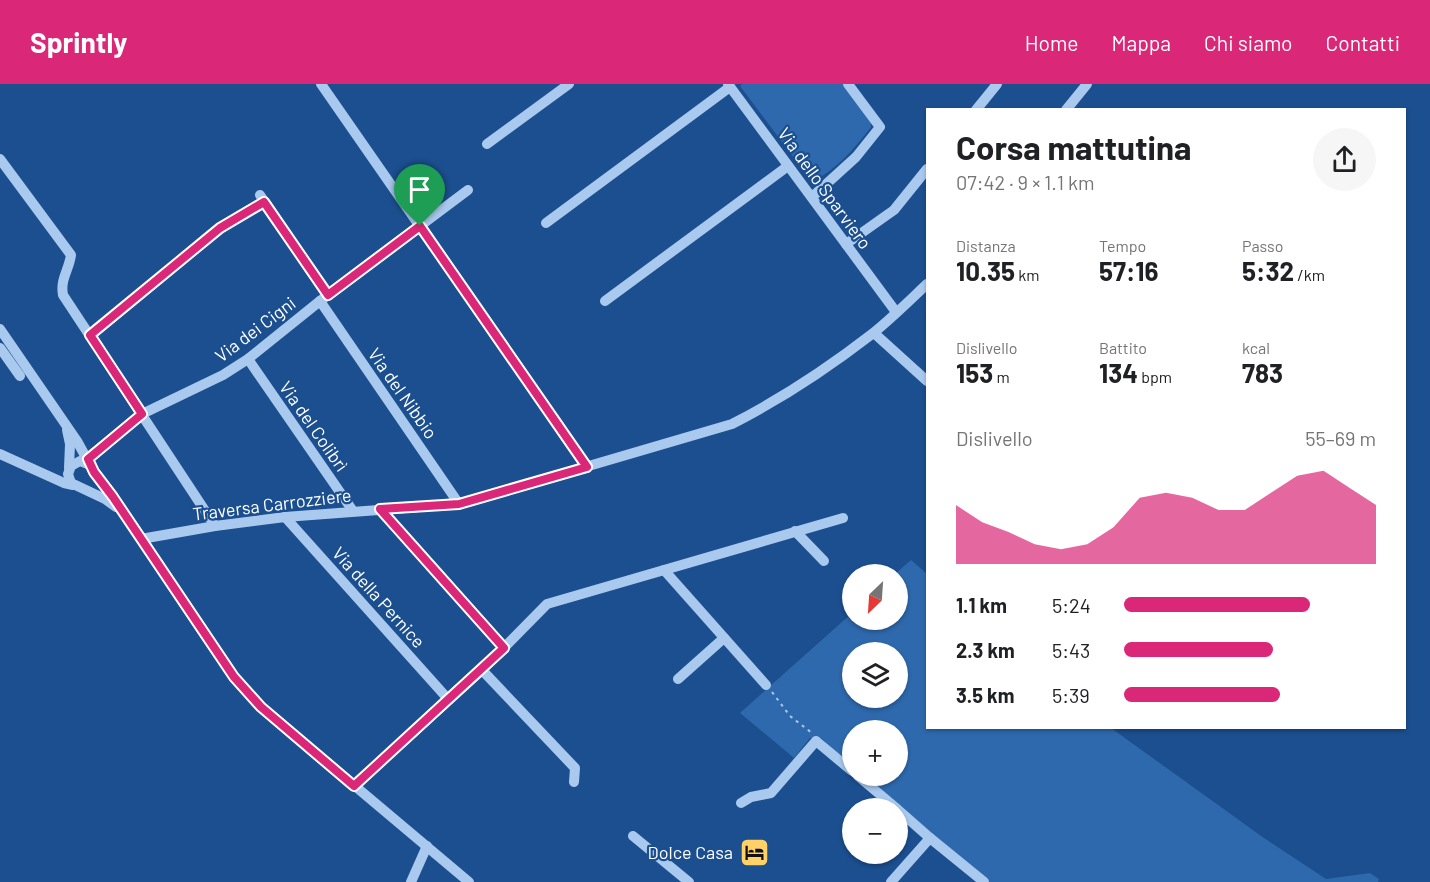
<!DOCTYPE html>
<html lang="it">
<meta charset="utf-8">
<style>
:root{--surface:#fff;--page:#f6f6f6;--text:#202124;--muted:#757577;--accent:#db2777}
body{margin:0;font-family:Barlow,sans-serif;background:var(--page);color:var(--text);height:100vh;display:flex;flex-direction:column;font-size:22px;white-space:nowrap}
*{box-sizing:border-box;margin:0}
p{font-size:20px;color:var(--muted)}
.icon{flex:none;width:33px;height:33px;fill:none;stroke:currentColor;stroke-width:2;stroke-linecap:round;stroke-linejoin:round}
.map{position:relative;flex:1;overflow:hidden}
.drawer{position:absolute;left:926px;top:24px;width:480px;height:621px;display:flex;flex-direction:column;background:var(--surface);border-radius:0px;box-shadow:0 2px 4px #0004}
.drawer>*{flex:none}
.needle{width:39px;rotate:205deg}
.controls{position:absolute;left:842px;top:480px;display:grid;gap:12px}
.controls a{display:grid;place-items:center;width:66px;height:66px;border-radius:50%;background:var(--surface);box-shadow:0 2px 4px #0004;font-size:30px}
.pin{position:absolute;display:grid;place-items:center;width:51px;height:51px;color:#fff;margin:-62px -26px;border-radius:50% 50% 50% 0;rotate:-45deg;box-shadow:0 0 6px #0007}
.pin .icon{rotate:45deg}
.round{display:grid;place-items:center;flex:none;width:63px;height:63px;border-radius:32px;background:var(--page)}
.head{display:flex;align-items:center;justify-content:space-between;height:102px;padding:0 30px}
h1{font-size:33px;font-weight:700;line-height:45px}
.figures{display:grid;grid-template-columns:repeat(3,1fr);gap:9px;height:102px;padding:6px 30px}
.figures div{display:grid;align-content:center}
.figures b{font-size:26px;font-weight:700}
.figures small{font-size:16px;font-weight:400}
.figures p{font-size:16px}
.chart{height:168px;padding:12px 30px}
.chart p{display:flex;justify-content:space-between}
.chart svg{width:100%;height:108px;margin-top:6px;fill:var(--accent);opacity:.7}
ul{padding:0 30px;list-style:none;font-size:20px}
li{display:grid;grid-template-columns:96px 72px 1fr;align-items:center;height:45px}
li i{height:15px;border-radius:8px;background:var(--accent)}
header{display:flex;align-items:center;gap:36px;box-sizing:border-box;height:84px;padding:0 30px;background:var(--accent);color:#fff}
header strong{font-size:28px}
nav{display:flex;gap:33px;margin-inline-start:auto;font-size:21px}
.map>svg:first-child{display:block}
.green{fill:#2e69ad;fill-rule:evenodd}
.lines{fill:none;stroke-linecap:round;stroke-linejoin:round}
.path{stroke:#a9c9ee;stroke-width:2;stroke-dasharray:3 4.5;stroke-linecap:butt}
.minor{stroke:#a9c9ee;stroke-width:10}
.route-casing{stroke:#fff;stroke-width:12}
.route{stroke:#db2777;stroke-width:8}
.labels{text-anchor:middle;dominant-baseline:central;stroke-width:4.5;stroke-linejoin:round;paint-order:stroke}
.street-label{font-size:18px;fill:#fff;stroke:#1b4f8f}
.poi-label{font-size:18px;fill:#fff;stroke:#1b4f8f;text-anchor:end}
</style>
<header>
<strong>Sprintly</strong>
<nav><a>Home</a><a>Mappa</a><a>Chi siamo</a><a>Contatti</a></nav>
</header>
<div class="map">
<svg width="1430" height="798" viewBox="0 0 1430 798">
<rect width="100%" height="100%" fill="#1b4f8f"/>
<g class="green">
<path d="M742,0H844L871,38V43C854,65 837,85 812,98L740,2Z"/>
<path d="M911,476L927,490V644H1111L1264,754L1326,795L1370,789L1379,795L1378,798H988L861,692H897V646H852V684L821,654H810L794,674L740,629L852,529V536H897V490H895ZM852,568H897V614H852Z"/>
</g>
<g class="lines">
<path class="path" d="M772,608L790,632L812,649"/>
<g class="minor">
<path d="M321,0L587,383"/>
<path d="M728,0L896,228"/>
<path d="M976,26L997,0"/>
<path d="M1066,26L1087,0"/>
<path d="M487,60L569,0"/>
<path d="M0,75L71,171C69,186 60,195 63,211L215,442"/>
<path d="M260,111L328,211"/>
<path d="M812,113L856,73L880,43L848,0"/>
<path d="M546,139L730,3"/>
<path d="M846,160L894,126L927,85"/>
<path d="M320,217L459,420"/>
<path d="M605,217L788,82"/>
<path d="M0,245L77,357L94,388L113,413L207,554L234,593L261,623L469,798"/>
<path d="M874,249L927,297"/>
<path d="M91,251L220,144L264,118"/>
<path d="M0,264L20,292"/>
<path d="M248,275L353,427"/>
<path d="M67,346L70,360L69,384"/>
<path d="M0,370L64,399L73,401"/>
<path d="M84,377L142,330L223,291L248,275L320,217L468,106"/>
<path d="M88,380L80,377L71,382L68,390L71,399L105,415L116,423"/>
<path d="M380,425L504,564"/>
<path d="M285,433L448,615"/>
<path d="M795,447L824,477"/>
<path d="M141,455L215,442L285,433L459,420L732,340C781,315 828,284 872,250C891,235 909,217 927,200"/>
<path d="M664,486L766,601"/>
<path d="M482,586L575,684L574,698"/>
<path d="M678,595L724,554"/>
<path d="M858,692L896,724"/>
<path d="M354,702L482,586L547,520L843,434"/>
<path d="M741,719L751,713L771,709L816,657L852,687"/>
<path d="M633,752L689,798"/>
<path d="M930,754L984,798"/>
<path d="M411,798L427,762"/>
<path d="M891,798L930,754L897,725"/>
</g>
</g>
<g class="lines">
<defs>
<path id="route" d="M264,118L328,211L420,142L587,383L459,420L380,425L504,564L354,702L261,623L234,593L113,413L94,388L88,375L142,330L90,251L220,144Z"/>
</defs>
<use href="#route" class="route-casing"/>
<use href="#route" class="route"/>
</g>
<defs>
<symbol id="hotel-square" viewBox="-11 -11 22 22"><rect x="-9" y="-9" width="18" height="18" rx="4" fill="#ffd166" stroke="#1b4f8f"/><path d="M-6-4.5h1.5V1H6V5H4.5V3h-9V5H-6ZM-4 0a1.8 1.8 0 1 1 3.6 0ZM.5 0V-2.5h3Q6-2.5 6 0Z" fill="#111"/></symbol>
</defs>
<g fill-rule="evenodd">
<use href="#hotel-square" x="738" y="752" width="33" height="33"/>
</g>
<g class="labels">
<g class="street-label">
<text transform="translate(825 104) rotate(54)">Via dello Sparviero</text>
<text transform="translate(255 245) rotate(-37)">Via dei Cigni</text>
<text transform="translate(403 309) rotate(55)">Via del Nibbio</text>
<text transform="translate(314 342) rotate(55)">Via del Colibrì</text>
<text transform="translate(272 420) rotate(-7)">Traversa Carrozziere</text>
<text transform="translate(379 513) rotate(48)">Via della Pernice</text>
</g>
<g class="poi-label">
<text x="733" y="768">Dolce Casa</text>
</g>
</g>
</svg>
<div class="controls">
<a><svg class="needle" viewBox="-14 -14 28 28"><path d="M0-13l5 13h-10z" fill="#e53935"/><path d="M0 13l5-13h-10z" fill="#757577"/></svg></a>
<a><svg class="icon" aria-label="layers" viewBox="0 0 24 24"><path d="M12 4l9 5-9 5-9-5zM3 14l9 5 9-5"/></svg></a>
<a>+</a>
<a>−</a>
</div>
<div class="pin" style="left:420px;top:142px;background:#1e9e55"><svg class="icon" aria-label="arrive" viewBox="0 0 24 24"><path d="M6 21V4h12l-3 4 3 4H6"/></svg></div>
<section class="drawer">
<div class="head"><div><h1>Corsa mattutina</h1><p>07:42 · 9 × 1.1 km</p></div><a class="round"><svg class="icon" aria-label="share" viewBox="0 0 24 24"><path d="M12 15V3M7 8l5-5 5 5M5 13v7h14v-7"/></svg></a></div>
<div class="figures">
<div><p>Distanza</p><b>10.35<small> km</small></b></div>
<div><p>Tempo</p><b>57:16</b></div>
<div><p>Passo</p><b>5:32<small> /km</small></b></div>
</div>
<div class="figures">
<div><p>Dislivello</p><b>153<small> m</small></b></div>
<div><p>Battito</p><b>134<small> bpm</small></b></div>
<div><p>kcal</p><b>783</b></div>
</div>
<div class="chart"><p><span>Dislivello</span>55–69 m</p>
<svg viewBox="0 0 160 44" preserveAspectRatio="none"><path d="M0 44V20L10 27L20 31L30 36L40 38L50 36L60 29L70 17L80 15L90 17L100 22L110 22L120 15L130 8L140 6L150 13L160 20V44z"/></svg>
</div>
<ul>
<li><b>1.1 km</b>5:24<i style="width:74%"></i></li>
<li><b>2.3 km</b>5:43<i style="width:59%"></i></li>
<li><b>3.5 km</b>5:39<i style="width:62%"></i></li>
</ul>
</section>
</div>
